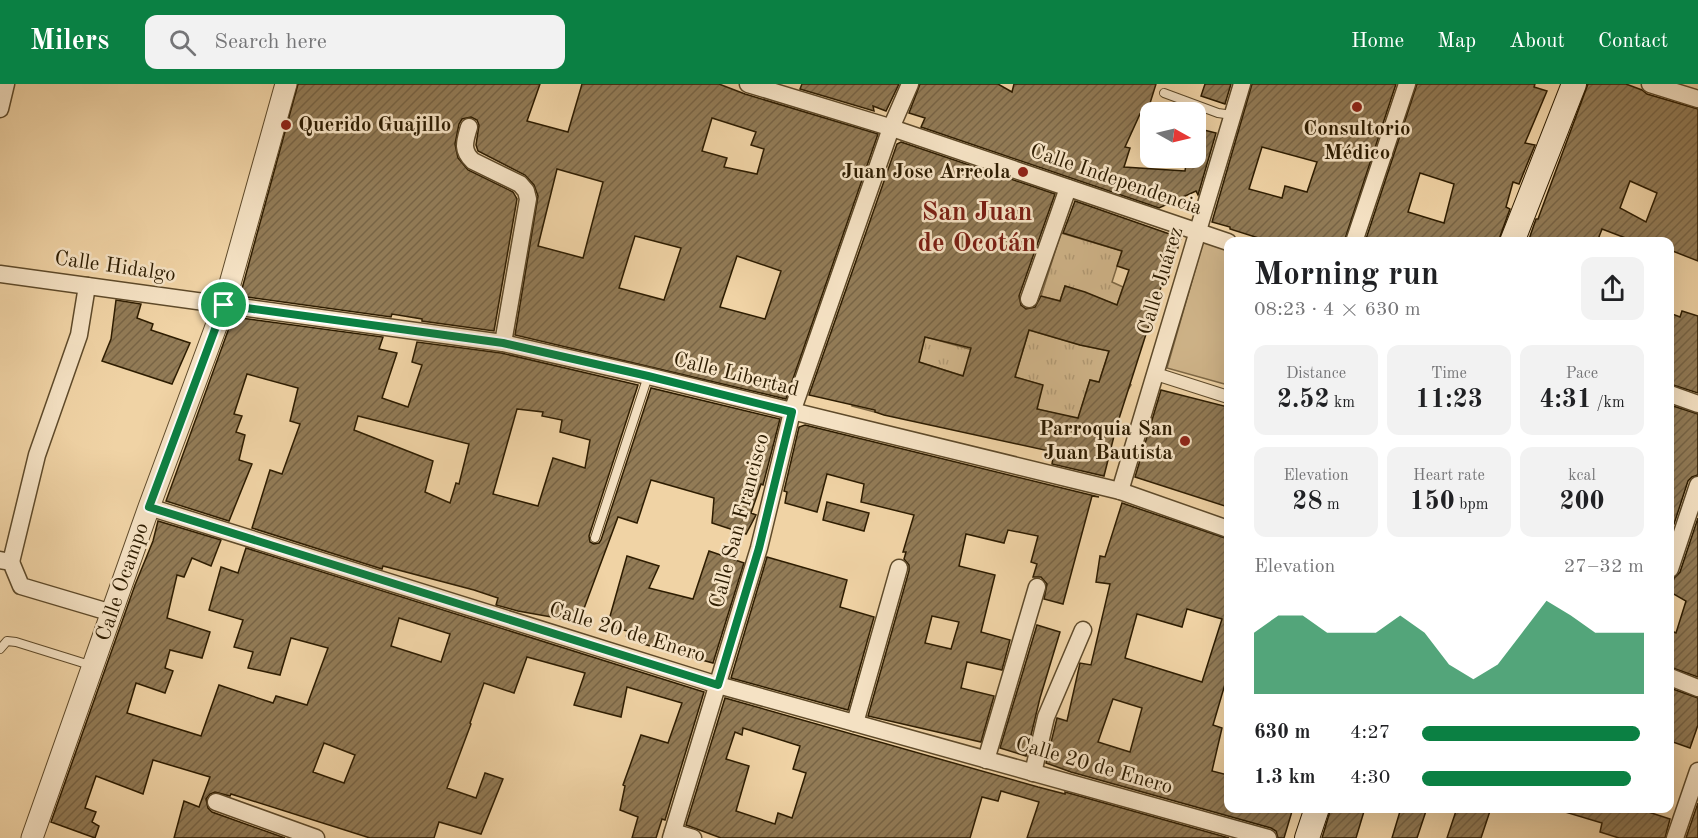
<!DOCTYPE html>
<meta charset="utf-8">
<style>
:root{--surface:#fff;--page:#f2f2f2;--text:#202124;--muted:#757577;--accent:#0b8043}
body{margin:0;font-family:"Old Standard TT",serif;background:var(--page);color:var(--text);height:100vh;display:flex;flex-direction:column;font-size:22px;white-space:nowrap}
*{box-sizing:border-box;margin:0}
p{font-size:20px;color:var(--muted)}
.icon{flex:none;width:33px;height:33px;fill:none;stroke:currentColor;stroke-width:2;stroke-linecap:round;stroke-linejoin:round}
.map{position:relative;flex:1;overflow:hidden}
.details{position:absolute;left:1224px;top:153px;width:450px;height:576px;display:flex;flex-direction:column;background:var(--surface);border-radius:12px;box-shadow:0 6px 24px #0002}
.details>*{flex:none}
.needle{width:39px;rotate:98deg}
.tools{position:absolute;left:1140px;top:18px;display:grid;gap:12px}
.tools a{display:grid;place-items:center;width:66px;height:66px;border-radius:12px;background:var(--surface);box-shadow:0 6px 24px #0002;font-size:30px}
.pin{position:absolute;display:grid;place-items:center;width:51px;height:51px;color:#fff;margin:-26px;border:3px solid #fff;border-radius:50%;box-shadow:0 2px 6px #0007}
.round{display:grid;place-items:center;flex:none;width:63px;height:63px;border-radius:12px;background:var(--page)}
.summary{display:flex;align-items:center;justify-content:space-between;height:102px;padding:0 30px}
h1{font-size:33px;font-weight:700;line-height:45px}
.stats{display:grid;grid-template-columns:repeat(3,1fr);gap:9px;height:102px;padding:6px 30px}
.stats div{display:grid;align-content:center;border-radius:12px;background:var(--page);text-align:center}
.stats b{font-size:26px;font-weight:700}
.stats small{font-size:16px;font-weight:400}
.stats p{font-size:16px}
.chart{height:168px;padding:12px 30px}
.chart p{display:flex;justify-content:space-between}
.chart svg{width:100%;height:108px;margin-top:6px;fill:var(--accent);opacity:.7}
ul{padding:0 30px;list-style:none;font-size:20px}
li{display:grid;grid-template-columns:96px 72px 1fr;align-items:center;height:45px}
li i{height:15px;border-radius:8px;background:var(--accent)}
header{display:flex;align-items:center;gap:36px;box-sizing:border-box;height:84px;padding:0 30px;background:var(--accent);color:#fff}
header strong{font-size:28px}
nav{display:flex;gap:33px;margin-inline-start:auto;font-size:21px}
.search{width:420px;height:54px;background:var(--page);display:flex;align-items:center;gap:15px;box-sizing:border-box;padding:0 21px;border-radius:12px;color:var(--muted);font-size:22px}
.map>svg:first-child{display:block}
.grass{fill:url(#grass-tufts);stroke:#7e6845;stroke-width:1.5}
.park{fill:#cfb489;stroke:#7e6845;stroke-width:1.5}
.building{fill:url(#building-hatch);stroke:#2d1c01;stroke-width:1.5;fill-rule:evenodd}
.lines{fill:none;stroke-linecap:round;stroke-linejoin:round}
.service-casing{stroke:#5e4a2a;stroke-width:10}
.pedestrian-casing{stroke:#5e4a2a;stroke-width:14}
.minor-casing{stroke:#5e4a2a;stroke-width:19}
.tertiary-casing{stroke:#5e4a2a;stroke-width:23}
.secondary-casing{stroke:#2d1c01;stroke-width:26}
.service{stroke:#f5e2c4;stroke-width:8}
.pedestrian{stroke:#f5e2c4;stroke-width:12}
.minor{stroke:#f5e2c4;stroke-width:16}
.tertiary{stroke:#f5e2c4;stroke-width:21}
.secondary{stroke:#f5e2c4;stroke-width:24}
.route-casing{stroke:#fff;stroke-width:12}
.route{stroke:#0b8043;stroke-width:8}
.poi-dot{fill:#8f2418;stroke:#f5e2c4;stroke-width:2}
.labels{text-anchor:middle;dominant-baseline:central;stroke-width:5;stroke-linejoin:round;paint-order:stroke}
.poi-label{font-size:21px;font-weight:bold;fill:#2d1c01;stroke:#f5e2c4;text-anchor:end}
.street-label{font-size:21px;fill:#2d1c01;stroke:#f5e2c4}
.district-label{font-size:27px;font-weight:bold;fill:#7a1f14;stroke:#f5e2c4}
</style>
<header>
<strong>Milers</strong>
<div class="search"><svg class="icon" aria-label="search" viewBox="0 0 24 24"><circle cx="10" cy="10" r="6"/><path d="M15 15l6 6"/></svg>Search here</div>
<nav><a>Home</a><a>Map</a><a>About</a><a>Contact</a></nav>
</header>
<div class="map">
<svg width="1698" height="754" viewBox="0 0 1698 754">
<defs>
<pattern id="grass-tufts" width="24" height="20" patternUnits="userSpaceOnUse" patternTransform="scale(1.5)"><rect width="24" height="20" fill="#cfb489"/><path d="M3 7l-1-3M5 7V3M7 7l1-3M15 17l-1-3M17 17v-4M19 17l1-3" fill="none" stroke="#b29a74"/></pattern>
<pattern id="building-hatch" width="6" height="6" patternUnits="userSpaceOnUse" patternTransform="scale(1.5)"><rect width="6" height="6" fill="#927b56"/><path d="M-1 1l2-2M0 6l6-6M5 7l2-2" fill="none" stroke="#786445"/></pattern>
</defs>
<rect width="100%" height="100%" fill="#f0d3a5"/>
<filter id="stains"><feTurbulence type="fractalNoise" baseFrequency=".00333" numOctaves="4"/><feColorMatrix values="0 0 0 0 .2 0 0 0 0 .09 0 0 0 0 .02 0 0 0 .5 -.17"/></filter>
<radialGradient id="worn" r=".72"><stop offset=".6" stop-color="#630" stop-opacity="0"/><stop offset="1" stop-color="#630" stop-opacity=".3"/></radialGradient>
<g class="grass">
<path d="M1061,149L1122,167L1112,198L1123,203L1117,221L1065,202L1060,217L1041,212Z"/>
<path d="M856,215L928,242L926,253L987,270L980,291L965,286L963,292L919,278L912,300L884,292L875,328L852,322L870,261L918,278L925,253L852,227Z"/>
<path d="M1029,246L1080,261L1109,267L1101,292L1131,301L1128,306L1090,296L1078,335L1037,325L1042,301L1015,293Z"/>
</g>
<path class="park" d="M1204,155L1228,164V301L1167,284Z"/>
<g class="building">
<path d="M298,0H540L527,37L568,48L582,0H719L745,10L878,50L786,315L515,251L538,112L534,101L525,91L478,67L476,61L479,41L477,36L471,33L462,35L459,40L455,60L458,74L468,86L513,108L517,115L494,247L422,237V235L392,230L391,233L240,212ZM712,34L756,48L751,61L764,65L757,90L724,83L727,74L702,67ZM557,85L603,98L583,174L538,162ZM635,152L681,164L664,216L619,204ZM737,172L781,187L765,235L720,223Z"/>
<path d="M802,0H899L886,27L873,22L874,27L800,5Z"/>
<path d="M920,0H998L1012,8L1014,0H1156L1146,32L1140,30L1125,63L1130,64L1124,83L1185,87L1187,74H1196V44L1216,49L1198,111L1196,107L1159,124L921,43L925,34L909,29Z"/>
<path d="M1205,0H1231L1225,20L1201,12Z"/>
<path d="M1252,0H1396L1344,158H1271L1230,145V143L1212,138ZM1262,63L1317,78L1307,108L1285,102L1282,114L1249,105Z"/>
<path d="M1417,0H1535L1534,3L1547,7L1525,59L1535,61L1519,100L1513,98L1506,123L1510,125L1498,158H1365ZM1420,89L1454,100L1444,139L1408,128Z"/>
<path d="M1588,0H1626L1642,6L1647,10L1698,25V177L1670,166V158H1636L1602,145L1597,158H1528L1536,135H1538ZM1630,97L1657,109L1646,138L1620,124Z"/>
<path d="M901,58L1055,110L1019,212L1021,221L1026,225L1035,223L1041,212L1060,217L1065,202L1085,208L1117,221L1129,186L1117,182L1122,167L1063,149L1075,117L1181,154L1167,198L1163,197L1116,344L1104,392L1052,380L1054,368L884,331L875,328V326L809,311L897,60ZM1029,246L1080,261L1109,267L1099,298L1090,296L1078,334L1037,325L1043,301L1015,293ZM925,253L971,264L963,292L919,278Z"/>
<path d="M116,216L141,220L137,234L153,240L151,246L190,259L172,300L102,277L111,255Z"/>
<path d="M1682,227L1698,232V309L1670,300V229L1680,233Z"/>
<path d="M233,233L383,253L379,265L397,269L382,314L408,323L422,281L412,278L417,258L501,269L638,301L589,452L590,458L594,460L599,459L601,456L651,304L780,335L763,401L761,400L751,429L756,431L746,450L712,439L714,414L651,396L637,439L618,433L579,538L518,527L496,521L498,514L474,506L383,482L382,485L252,444L270,386L282,390L300,340L290,337L298,304L247,290L234,330L242,332L236,348L245,351L239,376L252,380L229,437L166,417ZM517,325L543,328L542,332L562,336L560,348L590,356L585,384L553,374L538,422L493,410ZM358,332L469,360L459,400L456,399L450,419L425,408L433,377L354,346Z"/>
<path d="M1161,306L1228,323V423L1135,393Z"/>
<path d="M1670,321L1698,330V391L1692,393L1688,397L1674,440L1670,438Z"/>
<path d="M805,341L1099,413L1092,412L1063,520L1044,515L1047,500L1041,493H1033L1037,480L1031,478L1038,452L1008,446L1004,459L966,450L959,482L995,491L981,548L1010,556L1002,586L967,578L961,604L994,612L981,658L868,632L909,487V481L904,475L906,468H903L914,431L861,418L864,400L827,390L817,428L785,419L787,408L784,407L799,343ZM932,532L959,538L951,565L925,559Z"/>
<path d="M827,418L869,429L864,447L823,436Z"/>
<path d="M1122,419L1228,455V590L1213,641L1222,644L1212,687L1228,691V724H1293L1284,754H1278L1276,747L1271,744L1071,688L1046,679L1057,634L1067,637L1080,579L1091,581L1110,500L1096,498L1100,472L1105,473ZM1187,525L1222,535L1202,598L1125,574L1137,530L1182,543ZM1113,615L1142,624L1130,668L1098,658Z"/>
<path d="M1698,434V593L1670,583V546L1676,549L1686,517L1670,508L1674,494L1680,488Z"/>
<path d="M158,437L221,456L211,482L192,474L184,493L177,491L167,534L210,548L202,574L170,566L165,584L173,587L165,609L136,599L127,629L201,652L219,601L273,619L276,612L307,621L328,564L291,554L280,591L248,584L253,568L234,563L243,536L209,526L221,483L238,489L246,464L704,608L665,736L662,735L656,754H632L638,733L620,726L625,702L623,701L641,651L668,659L682,619L627,603L621,633L574,621L585,589L527,573L514,609L484,599L470,639L471,640L447,704L476,714L485,689L503,695L481,750L439,738L434,754H370L231,710L230,712L215,708L210,710L206,715L208,724L212,728L285,754H174L184,717L199,723L210,693L153,676L143,710L96,692L85,724L96,728L92,738L99,742L95,754L51,738L135,501L153,457ZM399,534L450,550L441,578L391,562ZM324,659L355,671L344,699L313,688Z"/>
<path d="M709,467L744,479L713,579L643,560L644,558L626,552L628,547L607,543L627,472L659,482L649,504L693,515Z"/>
<path d="M767,473L847,496L840,523L874,533L848,626L731,594Z"/>
<path d="M1037,541L1060,548L1040,614L1026,672L1000,664Z"/>
<path d="M1670,604L1698,614V641L1690,664L1670,657Z"/>
<path d="M725,614L1038,703L1065,710V708L1229,754H1027L1039,718L1001,707L998,717L982,713L970,754H721L686,741ZM743,644L800,662L793,685L806,689L792,734L778,729L775,740L736,727L749,682L726,675L735,648L742,651Z"/>
<path d="M1698,719V754H1686Z"/>
<path d="M1331,724H1365L1356,754H1322Z"/>
<path d="M1401,724H1427L1417,754H1392Z"/>
<path d="M1457,724H1491L1481,754H1447Z"/>
<path d="M1565,724H1636L1670,735L1665,754H1619L1600,748L1602,739L1565,728Z"/>
</g>
<g class="lines">
<defs>
<g id="service">
<path d="M1164,9L1218,29L1232,31"/>
<path d="M595,454L648,292"/>
<path d="M0,565L7,557L16,558L93,582"/>
</g>
<path id="pedestrian" d="M1156,290L1228,313"/>
<g id="minor">
<path d="M748,0L886,42L1228,158"/>
<path d="M1650,0L1698,15"/>
<path d="M0,25L6,0"/>
<path d="M469,43C465,57 461,66 473,77L520,100L526,107L528,115L503,259"/>
<path d="M1354,158L1407,0"/>
<path d="M0,190L503,259L648,292L1120,407L1228,445"/>
<path d="M1029,215L1068,104"/>
<path d="M1670,310L1698,320"/>
<path d="M1120,407L1242,0"/>
<path d="M149,423L718,601L1268,754"/>
<path d="M0,476L11,478L21,502L112,529"/>
<path d="M11,478L37,371L79,251L87,202"/>
<path d="M1670,485L1698,401"/>
<path d="M1670,593L1698,604"/>
<path d="M855,639L899,484"/>
<path d="M986,676L1037,503"/>
<path d="M1033,689L1046,633L1083,546"/>
<path d="M216,718L316,754"/>
<path d="M673,748L693,754"/>
<path d="M671,754L759,464L792,328L891,44L910,0"/>
<path d="M1675,754L1698,687"/>
</g>
<path id="tertiary" d="M32,754L149,423L224,221L286,0"/>
<g id="secondary">
<path d="M1512,158L1574,0"/>
<path d="M1307,754L1317,724"/>
</g>
</defs>
<use href="#service" class="service-casing"/>
<use href="#pedestrian" class="pedestrian-casing"/>
<use href="#minor" class="minor-casing"/>
<use href="#tertiary" class="tertiary-casing"/>
<use href="#secondary" class="secondary-casing"/>
<use href="#service" class="service"/>
<use href="#pedestrian" class="pedestrian"/>
<use href="#minor" class="minor"/>
<use href="#tertiary" class="tertiary"/>
<use href="#secondary" class="secondary"/>
</g>
<g class="lines">
<defs>
<path id="route" d="M224,221L503,259L648,292L792,328L759,464L718,601L149,423Z"/>
</defs>
<use href="#route" class="route-casing"/>
<use href="#route" class="route"/>
</g>
<g class="poi-dot">
<circle cx="1357" cy="23" r="6"/>
<circle cx="286" cy="41" r="6"/>
<circle cx="1023" cy="88" r="6"/>
<circle cx="1185" cy="357" r="6"/>
</g>
<g class="labels">
<g class="poi-label">
<text x="298" y="41" text-anchor="start">Querido Guajillo</text>
<text x="1357" y="45" text-anchor="middle">Consultorio<tspan x="1357" dy="24">Médico</tspan></text>
<text x="1011" y="88">Juan Jose Arreola</text>
<text x="1173" y="345">Parroquia San<tspan x="1173" dy="24">Juan Bautista</tspan></text>
</g>
<g class="street-label">
<text transform="translate(1116 96) rotate(19)">Calle Independencia</text>
<text transform="translate(115 183) rotate(8)">Calle Hidalgo</text>
<text transform="translate(1161 197) rotate(-73)">Calle Juárez</text>
<text transform="translate(736 291) rotate(14)">Calle Libertad</text>
<text transform="translate(740 437) rotate(-75)">Calle San Francisco</text>
<text transform="translate(123 498) rotate(-71)">Calle Ocampo</text>
<text transform="translate(627 549) rotate(17)">Calle 20 de Enero</text>
<text transform="translate(1094 682) rotate(16)">Calle 20 de Enero</text>
</g>
<g class="district-label">
<text x="977" y="128">San Juan<tspan x="977" dy="31">de Ocotán</tspan></text>
</g>
</g>
<rect width="100%" height="100%" filter="url(#stains)"/>
<rect width="100%" height="100%" fill="url(#worn)"/>
</svg>
<div class="tools">
<a><svg class="needle" viewBox="-14 -14 28 28"><path d="M0-13l5 13h-10z" fill="#e53935"/><path d="M0 13l5-13h-10z" fill="#757577"/></svg></a>
</div>
<div class="pin" style="left:224px;top:221px;background:#1e9e55"><svg class="icon" aria-label="arrive" viewBox="0 0 24 24"><path d="M6 21V4h12l-3 4 3 4H6"/></svg></div>
<section class="details">
<div class="summary"><div><h1>Morning run</h1><p>08:23 · 4 × 630 m</p></div><a class="round"><svg class="icon" aria-label="share" viewBox="0 0 24 24"><path d="M12 15V3M7 8l5-5 5 5M5 13v7h14v-7"/></svg></a></div>
<div class="stats">
<div><p>Distance</p><b>2.52<small> km</small></b></div>
<div><p>Time</p><b>11:23</b></div>
<div><p>Pace</p><b>4:31<small> /km</small></b></div>
</div>
<div class="stats">
<div><p>Elevation</p><b>28<small> m</small></b></div>
<div><p>Heart rate</p><b>150<small> bpm</small></b></div>
<div><p>kcal</p><b>200</b></div>
</div>
<div class="chart"><p><span>Elevation</span>27–32 m</p>
<svg viewBox="0 0 160 44" preserveAspectRatio="none"><path d="M0 44V19L10 12L20 12L30 19L40 19L50 19L60 12L70 19L80 32L90 38L100 32L110 19L120 6L130 12L140 19L150 19L160 19V44z"/></svg>
</div>
<ul>
<li><b>630 m</b>4:27<i style="width:98%"></i></li>
<li><b>1.3 km</b>4:30<i style="width:94%"></i></li>
</ul>
</section>
</div>
